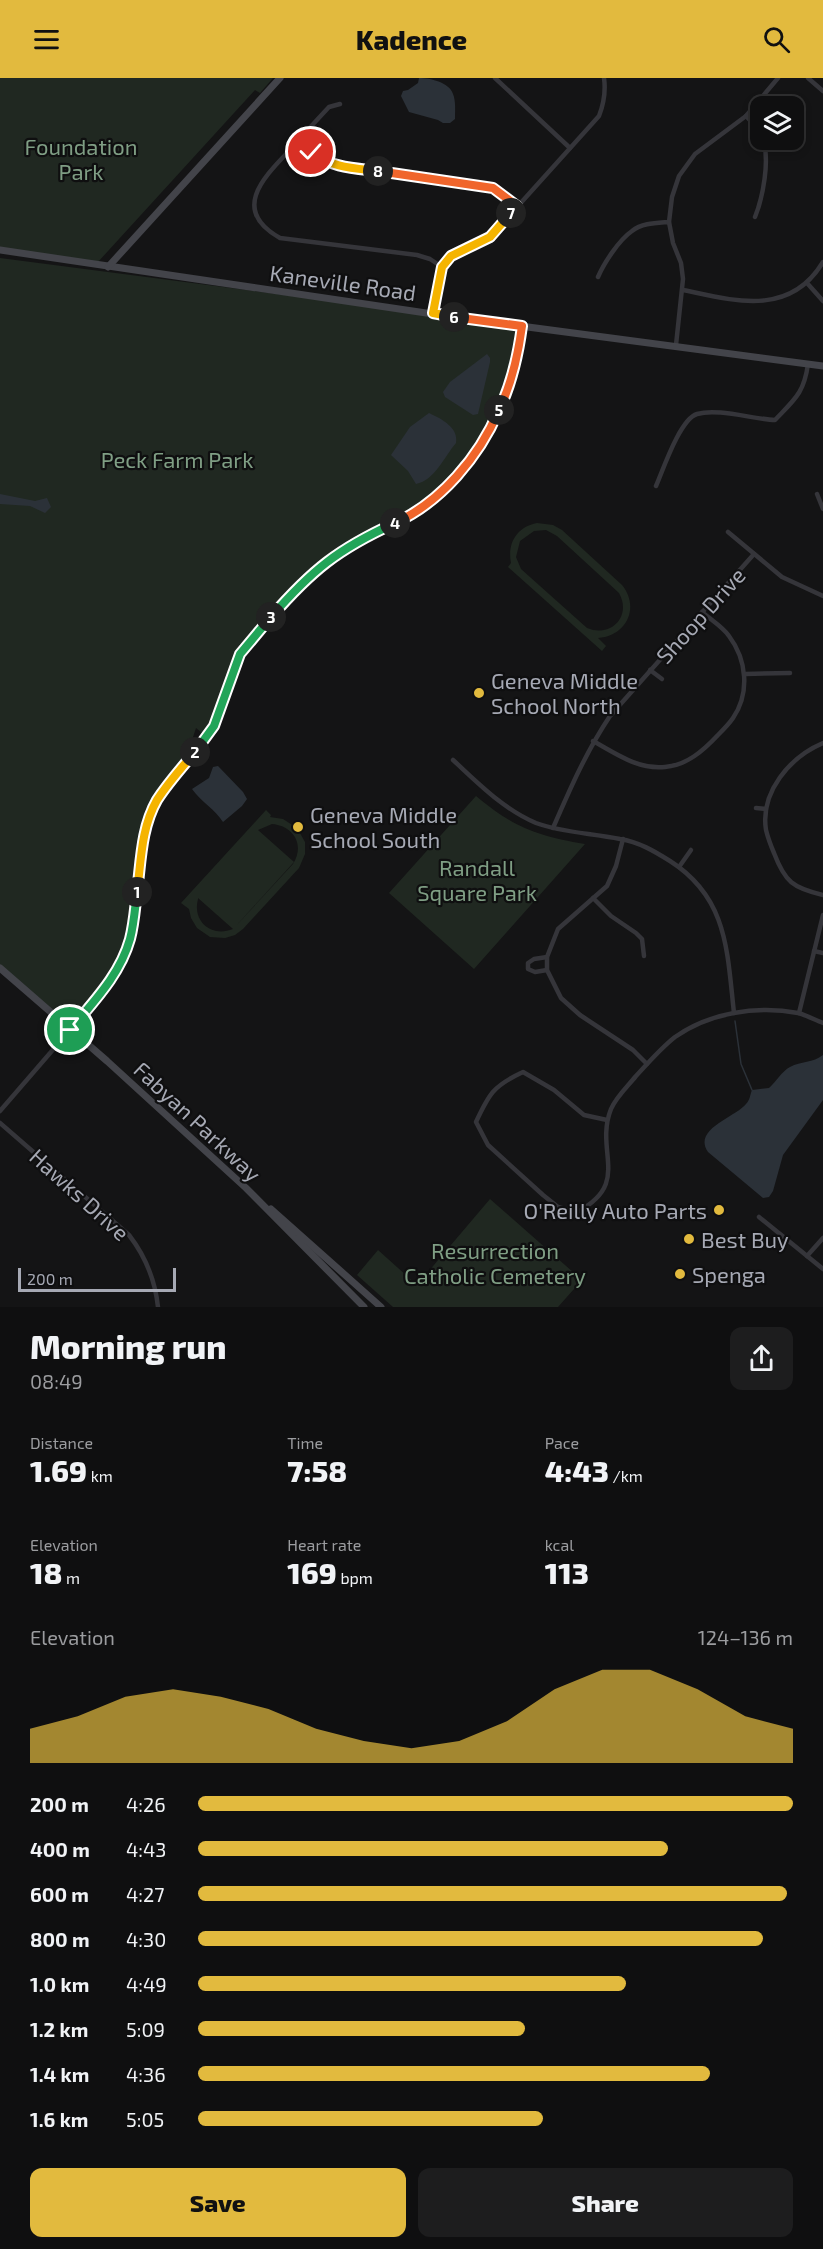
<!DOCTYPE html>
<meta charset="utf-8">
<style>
:root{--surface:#0f0f10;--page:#1d1d1e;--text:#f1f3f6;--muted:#9b9c9f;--line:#2f2f30;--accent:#e2ba3e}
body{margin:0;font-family:"Exo 2",sans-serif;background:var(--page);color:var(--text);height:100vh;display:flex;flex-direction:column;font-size:22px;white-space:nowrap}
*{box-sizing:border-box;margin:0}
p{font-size:20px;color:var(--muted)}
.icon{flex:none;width:33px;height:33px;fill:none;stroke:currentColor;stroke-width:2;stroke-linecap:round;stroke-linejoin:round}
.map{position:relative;height:1229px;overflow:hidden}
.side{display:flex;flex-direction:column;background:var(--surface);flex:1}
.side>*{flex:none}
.controls{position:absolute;left:750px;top:18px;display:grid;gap:12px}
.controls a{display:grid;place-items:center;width:54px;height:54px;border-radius:12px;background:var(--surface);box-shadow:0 3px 9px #0003,0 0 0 2px var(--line);font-size:30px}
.scale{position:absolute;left:18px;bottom:15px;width:158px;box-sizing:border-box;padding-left:6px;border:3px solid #a6a9b4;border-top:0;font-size:16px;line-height:21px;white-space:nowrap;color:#a6a9b4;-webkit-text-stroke:4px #0f0f10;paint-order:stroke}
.pin{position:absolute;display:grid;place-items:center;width:51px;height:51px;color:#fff;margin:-26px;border:3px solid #fff;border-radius:50%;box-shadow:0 2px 6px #0007}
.km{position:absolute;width:30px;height:30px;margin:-15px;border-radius:50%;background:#222;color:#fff;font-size:16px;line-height:30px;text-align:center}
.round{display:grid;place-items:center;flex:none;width:63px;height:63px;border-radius:12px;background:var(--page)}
.overview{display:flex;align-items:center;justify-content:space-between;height:102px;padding:0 30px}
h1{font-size:33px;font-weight:800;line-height:45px}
.metrics{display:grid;grid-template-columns:repeat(3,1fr);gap:9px;height:102px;padding:6px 30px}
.metrics div{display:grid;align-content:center}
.metrics b{font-size:30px;font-weight:800}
.metrics small{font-size:16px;font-weight:400}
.metrics p{font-size:16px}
.chart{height:168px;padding:12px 30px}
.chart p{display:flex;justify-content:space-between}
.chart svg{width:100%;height:108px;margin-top:6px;fill:var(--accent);opacity:.7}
.action{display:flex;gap:12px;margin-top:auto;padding:12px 30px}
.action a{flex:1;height:69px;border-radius:12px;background:var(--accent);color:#111;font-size:24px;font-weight:800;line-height:69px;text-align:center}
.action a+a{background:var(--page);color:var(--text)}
ul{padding:0 30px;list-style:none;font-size:20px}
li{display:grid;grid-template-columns:96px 72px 1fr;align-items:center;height:45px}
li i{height:15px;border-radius:8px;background:var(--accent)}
header{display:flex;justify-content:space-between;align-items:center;height:78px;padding:0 30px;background:var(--accent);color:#111;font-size:27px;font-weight:800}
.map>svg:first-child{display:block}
.green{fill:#202821;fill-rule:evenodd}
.water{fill:#2b3138}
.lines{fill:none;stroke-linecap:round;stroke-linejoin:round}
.stream{stroke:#2b3138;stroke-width:1.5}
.minor{stroke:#35353a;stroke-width:4.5}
.tertiary{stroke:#35353a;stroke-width:6}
.secondary{stroke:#43444a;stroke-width:7}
.split-1-casing{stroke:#fff;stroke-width:12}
.split-2-casing{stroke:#fff;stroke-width:12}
.split-3-casing{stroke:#fff;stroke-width:12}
.split-4-casing{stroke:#fff;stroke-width:12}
.split-5-casing{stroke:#fff;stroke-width:12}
.split-6-casing{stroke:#fff;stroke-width:12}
.split-7-casing{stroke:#fff;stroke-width:12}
.split-8-casing{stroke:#fff;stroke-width:12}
.split-9-casing{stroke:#fff;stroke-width:12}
.split-1{stroke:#22a559;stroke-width:8}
.split-2{stroke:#f5b400;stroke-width:8}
.split-3{stroke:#22a559;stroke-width:8}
.split-4{stroke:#22a559;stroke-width:8}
.split-5{stroke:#f0652b;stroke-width:8}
.split-6{stroke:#f0652b;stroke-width:8}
.split-7{stroke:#f5b400;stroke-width:8}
.split-8{stroke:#f0652b;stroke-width:8}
.split-9{stroke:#f5b400;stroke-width:8}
.poi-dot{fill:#e2ba3e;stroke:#0f0f10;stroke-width:2}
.labels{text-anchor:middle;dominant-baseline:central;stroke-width:4.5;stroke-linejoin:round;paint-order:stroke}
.park-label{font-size:22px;fill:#7f9e84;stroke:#0f0f10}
.street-label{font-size:22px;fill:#a6a9b4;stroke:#0f0f10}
.poi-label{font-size:22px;fill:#a6a9b4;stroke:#0f0f10;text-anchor:start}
</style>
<header><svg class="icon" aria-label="menu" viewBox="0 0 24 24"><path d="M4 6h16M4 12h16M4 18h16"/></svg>Kadence<svg class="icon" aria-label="search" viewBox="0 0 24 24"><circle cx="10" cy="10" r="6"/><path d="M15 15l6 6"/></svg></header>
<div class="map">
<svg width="823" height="1229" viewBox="0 0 823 1229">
<rect width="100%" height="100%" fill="#141415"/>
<g class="green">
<path d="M0,0H273L260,15L255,12L98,184L0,170Z"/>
<path d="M0,180L522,248L517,281L483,363L447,408L402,442L348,468L312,495L240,576L207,659L196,650L189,671L145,732L126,872L70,952L0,889Z"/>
<path d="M537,445L553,447L562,452L622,507C640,529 627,558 598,560L606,568L602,573L508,489L511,485C507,465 517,449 537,445ZM546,452L557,458L619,515C632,538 611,560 587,550L521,491L516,479L520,463L534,453Z"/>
<path d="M476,718C513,749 537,758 585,766L474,891L389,815Z"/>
<path d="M266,732L271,737L270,739L283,741L297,750L305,764V776L299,790L243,851L235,857L225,860L210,859L197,850L191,840L189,831L181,825ZM272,746C294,748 305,767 293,786L234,850L294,784L258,752ZM198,821V820L233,851C211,860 192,843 198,821Z"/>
<path d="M490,1121L582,1202L558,1229H393L357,1197L378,1172L417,1207Z"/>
</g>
<g class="water">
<path d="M419,0C430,0 449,4 453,16C456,23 455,34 455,41L450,45H443L438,42L409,34L401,18L403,13L408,12L418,5Z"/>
<path d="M487,276L490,280V284L478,336L473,337L445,319L443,314L450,304Z"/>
<path d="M429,335C442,341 459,350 456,365C444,379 435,402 416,406L408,393L391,377L410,349Z"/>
<path d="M0,416L35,423L47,420L51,429L45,435L30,428L0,426Z"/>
<path d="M218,688L243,714L247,721L242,728L223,744C215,731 201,724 192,711L209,700L213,689Z"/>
<path d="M823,977V1022L783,1077L773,1113L769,1119L763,1120L708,1074C692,1051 736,1039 746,1026C750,1022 750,1017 752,1012L769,1010C776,1004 782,993 790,989C801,983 813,985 823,977Z"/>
</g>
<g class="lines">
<path class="stream" d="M735,943L741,986L752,1012"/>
<g class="minor">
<path d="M495,0L570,70"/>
<path d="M808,0L823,13"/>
<path d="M340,26L329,29C315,44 301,59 288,74C261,102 232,133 280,160L417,177L430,181L442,189"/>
<path d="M746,38L760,53"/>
<path d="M298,62L329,86L493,110L517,128"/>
<path d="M755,139C763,119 770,82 763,62"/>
<path d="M598,199C604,185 619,162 632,153C642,145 656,145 669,144"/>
<path d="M807,205L823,223"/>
<path d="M683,212C735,223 790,239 823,184"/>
<path d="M433,235L442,189L451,178L490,159L599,38C604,25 606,14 604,0"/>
<path d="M676,267L683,201L681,185L673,165L669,144L672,119L679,98L695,76L746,38L778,0"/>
<path d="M656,408C663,392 680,341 697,336C718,330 752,341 775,342C795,321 804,315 808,286"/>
<path d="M817,416L823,431"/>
<path d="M728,454L782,499L823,518"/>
<path d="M650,592L662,601"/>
<path d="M745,596L790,595"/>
<path d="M593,663C615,675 638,692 665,689C687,687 703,673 718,657C723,652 729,646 733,640C750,615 747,582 729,558C723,549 711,542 702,534"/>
<path d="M823,665C790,679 760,714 766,752C768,760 771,768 774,775C785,804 793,810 823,817"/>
<path d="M453,682C478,705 503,731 536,745C563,755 592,755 620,761C639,764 654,773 670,783C728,820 727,873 734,935"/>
<path d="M756,730L766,731"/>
<path d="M553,750C570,711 586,674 610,638L754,476"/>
<path d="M623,761L616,788L607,808L558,851L547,879V892L561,920L580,937L633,972L647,986"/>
<path d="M679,789L691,772"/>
<path d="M593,820L611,838L636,855L642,861L644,878"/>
<path d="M814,873L823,875"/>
<path d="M547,892L535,894L528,891V885L534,881L547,879"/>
<path d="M799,935L823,837"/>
<path d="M0,1033L70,952"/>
<path d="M607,1042L584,1037L554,1012L523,994C493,1008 489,1016 476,1044L488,1067L543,1117L558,1129L577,1134C632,1105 594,1074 611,1031C616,1019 628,1008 636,998C648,985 661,970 675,959C709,935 757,927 798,935C806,937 815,942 823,945"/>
<path d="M0,1045L129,1157C146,1179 155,1201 158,1229"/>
<path d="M759,1139L823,1191"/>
<path d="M807,1178L823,1160"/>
</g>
<path class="tertiary" d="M70,952C93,924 120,897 130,862C141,824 135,782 147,745C159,707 193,686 212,652C225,629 225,599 241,576C248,565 258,555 267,545C286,522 306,498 330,480C353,464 379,455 402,442C475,400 510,328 522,248"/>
<g class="secondary">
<path d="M0,172L460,240L823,288"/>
<path d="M108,189L280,0"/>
<path d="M0,890L107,983L246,1110L364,1229"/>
<path d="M271,1131L381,1229"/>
</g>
</g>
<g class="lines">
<defs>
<path id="split-1" d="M70,952C93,924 120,897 130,861C134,846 135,830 137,814"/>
<path id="split-2" d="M137,814C141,784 141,750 157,722C168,705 182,689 195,674"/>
<path id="split-3" d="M195,674L214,648L240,576L271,539"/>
<path id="split-4" d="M271,539C312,492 338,471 395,445"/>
<path id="split-5" d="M395,445C441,424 479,379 499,332"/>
<path id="split-6" d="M454,239L522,248C518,278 512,305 499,332"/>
<path id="split-7" d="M454,239L433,235L442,189L451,178L490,159L511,135"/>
<path id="split-8" d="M378,93L493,110L517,128L511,135"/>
<path id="split-9" d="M311,74C333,90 352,90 378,93"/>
</defs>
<use href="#split-1" class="split-1-casing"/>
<use href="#split-2" class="split-2-casing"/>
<use href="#split-3" class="split-3-casing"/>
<use href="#split-4" class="split-4-casing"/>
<use href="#split-5" class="split-5-casing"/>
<use href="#split-6" class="split-6-casing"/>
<use href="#split-7" class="split-7-casing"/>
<use href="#split-8" class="split-8-casing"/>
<use href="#split-9" class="split-9-casing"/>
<use href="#split-1" class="split-1"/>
<use href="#split-2" class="split-2"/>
<use href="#split-3" class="split-3"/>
<use href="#split-4" class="split-4"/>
<use href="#split-5" class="split-5"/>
<use href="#split-6" class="split-6"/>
<use href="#split-7" class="split-7"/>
<use href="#split-8" class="split-8"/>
<use href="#split-9" class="split-9"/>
</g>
<g class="poi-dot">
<circle cx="479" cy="615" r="6"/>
<circle cx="298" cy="749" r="6"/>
<circle cx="719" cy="1132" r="6"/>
<circle cx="689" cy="1161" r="6"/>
<circle cx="680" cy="1196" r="6"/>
</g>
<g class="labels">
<g class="park-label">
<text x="81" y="68">Foundation<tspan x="81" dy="25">Park</tspan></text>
<text x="177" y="381">Peck Farm Park</text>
<text x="477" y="789">Randall<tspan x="477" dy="25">Square Park</tspan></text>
<text x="495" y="1172">Resurrection<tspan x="495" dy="25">Catholic Cemetery</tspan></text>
</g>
<g class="street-label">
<text transform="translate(343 204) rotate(8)">Kaneville Road</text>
<text transform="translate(700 537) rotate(-48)">Shoop Drive</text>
<text transform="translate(198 1043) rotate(43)">Fabyan Parkway</text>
<text transform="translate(80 1116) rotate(42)">Hawks Drive</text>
</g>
<g class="poi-label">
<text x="491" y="602">Geneva Middle<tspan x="491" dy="25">School North</tspan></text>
<text x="310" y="736">Geneva Middle<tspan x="310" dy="25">School South</tspan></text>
<text x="707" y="1132" text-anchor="end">O'Reilly Auto Parts</text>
<text x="701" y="1161">Best Buy</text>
<text x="692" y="1196">Spenga</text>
</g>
</g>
</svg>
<div class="controls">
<a><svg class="icon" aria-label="layers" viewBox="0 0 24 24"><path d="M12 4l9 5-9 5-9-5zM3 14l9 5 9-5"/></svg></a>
</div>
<div class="scale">200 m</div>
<div class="pin" style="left:70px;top:952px;background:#1e9e55"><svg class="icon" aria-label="arrive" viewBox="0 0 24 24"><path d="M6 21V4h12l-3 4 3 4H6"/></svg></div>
<div class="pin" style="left:311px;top:74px;background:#d93025"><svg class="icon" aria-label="check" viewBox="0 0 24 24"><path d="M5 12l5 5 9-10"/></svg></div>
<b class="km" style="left:137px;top:814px">1</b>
<b class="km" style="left:195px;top:674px">2</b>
<b class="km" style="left:271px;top:539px">3</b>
<b class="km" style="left:395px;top:445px">4</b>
<b class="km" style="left:499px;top:332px">5</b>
<b class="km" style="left:454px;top:239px">6</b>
<b class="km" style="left:511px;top:135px">7</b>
<b class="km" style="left:378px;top:93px">8</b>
</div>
<section class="side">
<div class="overview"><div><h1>Morning run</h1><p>08:49</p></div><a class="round"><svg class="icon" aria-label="share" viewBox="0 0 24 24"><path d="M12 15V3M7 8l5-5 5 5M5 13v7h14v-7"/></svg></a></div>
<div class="metrics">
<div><p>Distance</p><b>1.69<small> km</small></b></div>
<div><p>Time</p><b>7:58</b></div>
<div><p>Pace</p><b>4:43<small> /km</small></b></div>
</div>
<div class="metrics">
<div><p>Elevation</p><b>18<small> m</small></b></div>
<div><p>Heart rate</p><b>169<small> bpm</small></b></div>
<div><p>kcal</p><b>113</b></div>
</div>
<div class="chart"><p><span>Elevation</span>124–136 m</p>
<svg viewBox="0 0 160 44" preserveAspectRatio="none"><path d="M0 44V30L10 25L20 17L30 14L40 17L50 22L60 30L70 35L80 38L90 35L100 27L110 14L120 6L130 6L140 14L150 25L160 30V44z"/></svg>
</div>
<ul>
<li><b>200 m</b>4:26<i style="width:100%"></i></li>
<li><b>400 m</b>4:43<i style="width:79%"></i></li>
<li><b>600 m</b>4:27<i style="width:99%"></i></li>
<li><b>800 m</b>4:30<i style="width:95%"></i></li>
<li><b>1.0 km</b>4:49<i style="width:72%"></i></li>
<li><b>1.2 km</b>5:09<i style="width:55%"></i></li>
<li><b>1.4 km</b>4:36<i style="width:86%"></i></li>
<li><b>1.6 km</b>5:05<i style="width:58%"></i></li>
</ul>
<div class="action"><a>Save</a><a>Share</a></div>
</section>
